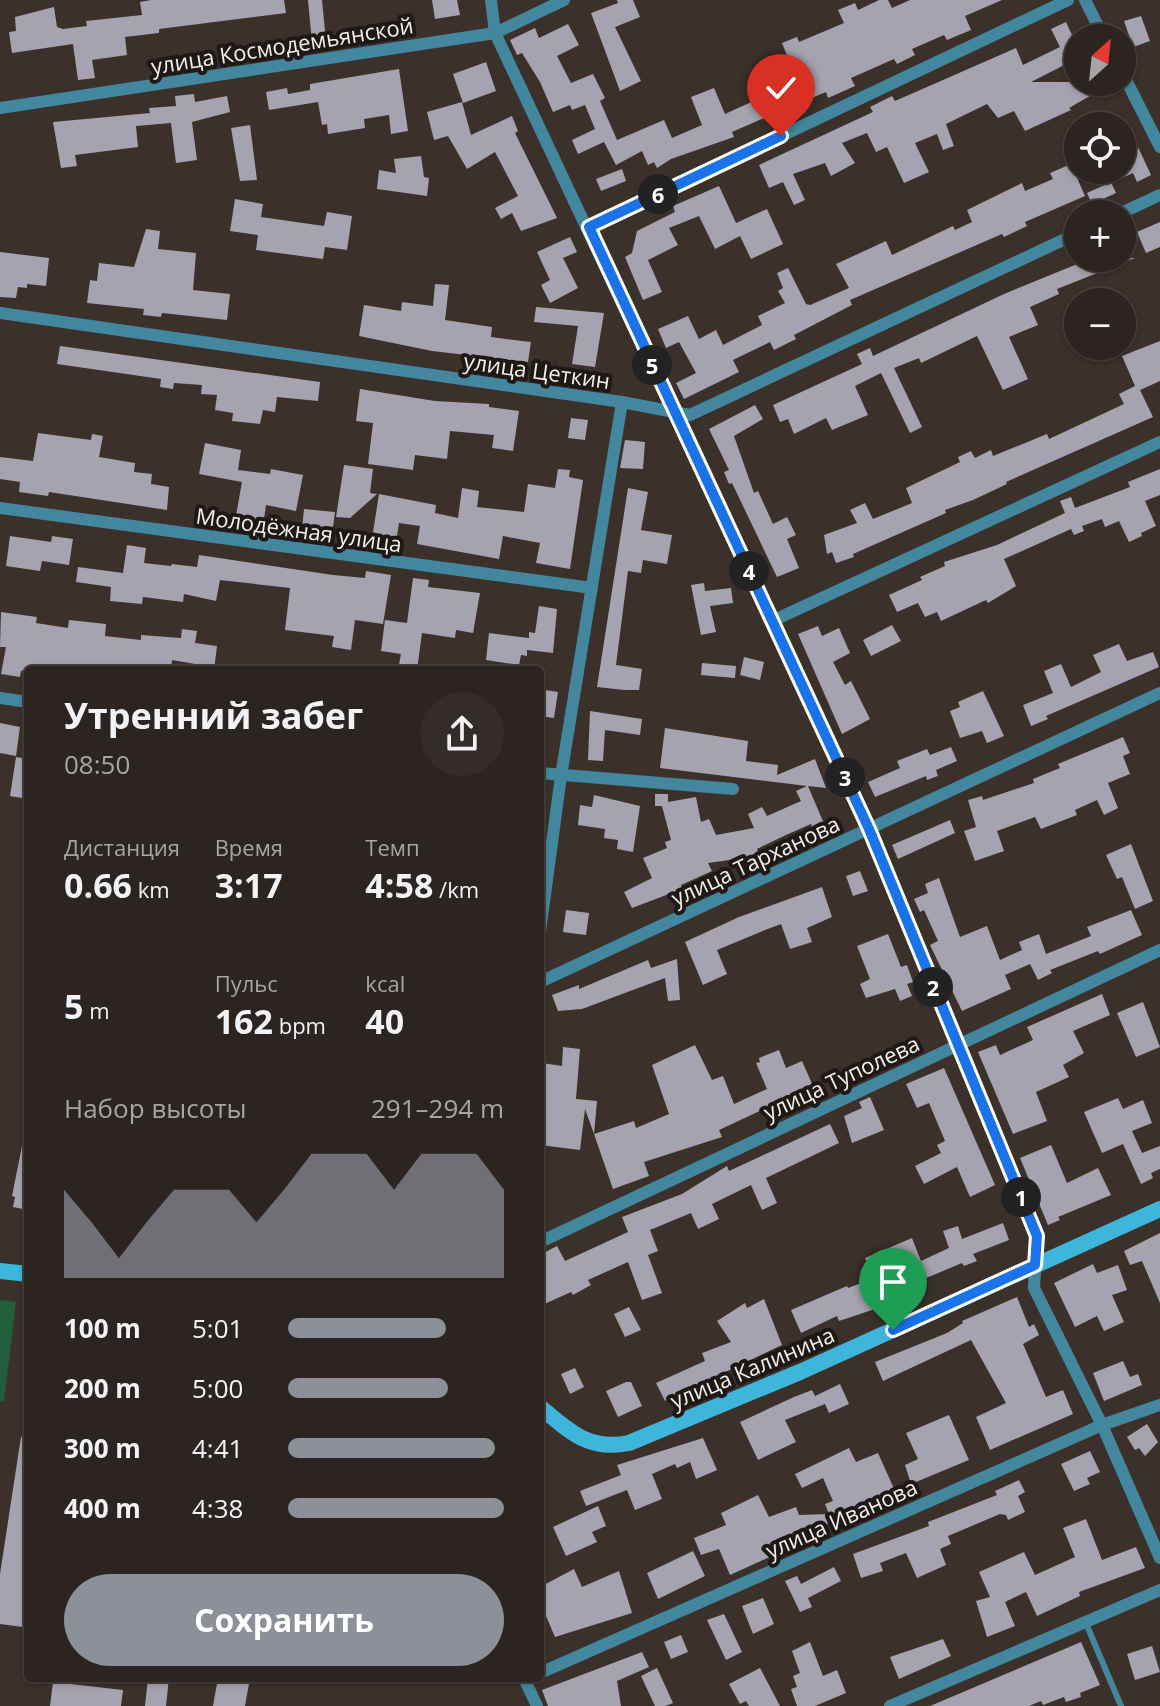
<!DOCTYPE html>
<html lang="ru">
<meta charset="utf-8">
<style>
:root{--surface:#2c2420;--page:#342c29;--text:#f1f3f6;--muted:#a6a4a5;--line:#48413e;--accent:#8c9099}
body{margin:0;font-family:"Open Sans",sans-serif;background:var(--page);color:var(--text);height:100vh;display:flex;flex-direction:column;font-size:30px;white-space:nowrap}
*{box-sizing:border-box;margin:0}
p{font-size:26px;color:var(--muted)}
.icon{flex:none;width:44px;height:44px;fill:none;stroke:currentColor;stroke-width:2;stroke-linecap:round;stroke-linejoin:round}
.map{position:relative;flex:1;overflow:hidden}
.side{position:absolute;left:24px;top:666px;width:520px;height:1016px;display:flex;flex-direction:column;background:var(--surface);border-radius:8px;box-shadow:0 2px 6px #0004,0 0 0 2px var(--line)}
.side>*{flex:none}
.needle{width:52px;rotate:27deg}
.fabs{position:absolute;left:1064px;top:24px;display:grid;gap:16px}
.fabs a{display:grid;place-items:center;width:72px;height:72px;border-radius:50%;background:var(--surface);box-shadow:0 2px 6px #0004,0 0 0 2px var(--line);font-size:40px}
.pin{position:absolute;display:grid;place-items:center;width:68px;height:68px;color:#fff;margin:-82px -34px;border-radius:50% 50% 50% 0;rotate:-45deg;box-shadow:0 0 8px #0007}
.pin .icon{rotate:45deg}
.km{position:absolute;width:40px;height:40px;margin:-20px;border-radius:50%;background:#222;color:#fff;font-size:22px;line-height:40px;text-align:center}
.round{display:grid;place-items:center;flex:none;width:84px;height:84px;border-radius:42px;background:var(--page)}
.summary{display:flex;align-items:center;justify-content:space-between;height:136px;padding:0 40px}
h1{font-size:36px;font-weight:700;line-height:60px}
.metrics{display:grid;grid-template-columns:repeat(3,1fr);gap:12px;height:136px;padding:8px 40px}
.metrics div{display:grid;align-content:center}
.metrics b{font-size:34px;font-weight:700}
.metrics small{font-size:22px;font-weight:400}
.metrics p{font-size:22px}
.chart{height:224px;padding:16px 40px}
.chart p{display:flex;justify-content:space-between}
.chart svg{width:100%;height:144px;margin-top:8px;fill:var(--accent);opacity:.7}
.action{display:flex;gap:16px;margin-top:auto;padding:16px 40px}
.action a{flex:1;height:92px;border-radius:48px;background:var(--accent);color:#fff;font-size:32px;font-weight:700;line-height:92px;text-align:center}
ul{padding:0 40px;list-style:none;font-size:26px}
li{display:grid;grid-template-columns:128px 96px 1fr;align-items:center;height:60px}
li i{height:20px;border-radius:10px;background:var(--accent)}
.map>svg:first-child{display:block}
.green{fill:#215e3b}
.building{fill:#a6a3b0}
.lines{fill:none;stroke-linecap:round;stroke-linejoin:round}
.lane{stroke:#43879e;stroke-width:6}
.street{stroke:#43879e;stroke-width:12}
.secondary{stroke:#3eb6db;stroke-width:16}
.route-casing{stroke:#fff;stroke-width:16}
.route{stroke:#1a73e8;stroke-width:10}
.labels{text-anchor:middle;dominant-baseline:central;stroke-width:8;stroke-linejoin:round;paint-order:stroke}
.street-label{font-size:22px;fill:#f6efeb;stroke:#1e1916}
</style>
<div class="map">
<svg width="1160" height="1706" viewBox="0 0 1160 1706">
<rect width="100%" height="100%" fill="#3b302a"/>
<path class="green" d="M0,1300L16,1302L4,1402L0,1401Z"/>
<g class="building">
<path d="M151,0H284L286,13L159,29V33L125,37L127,55L92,60L95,78L78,80L73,44L12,53L9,32L16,31L15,17L54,7L57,27L63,29L87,26L86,21L142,15L140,2Z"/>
<path d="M308,0H322L326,41L312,43Z"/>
<path d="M432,0H457L460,15L435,19Z"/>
<path d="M617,0H633L640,17L615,27L641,81L620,91L591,13L618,3Z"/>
<path d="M879,0H888L892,8L910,0H1002L965,16L971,30L947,40L944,35L912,49L915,55L897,64L894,59L851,78L855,86L828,98L826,92L773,114L732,132L734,137L671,159L657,168L654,162L648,165L642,151L616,165L604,142L578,154L572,140L595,129L585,105L572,110L570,105L553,112L540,82L522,53L517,55L510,40L535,28L539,38L568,24L579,45L557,56L571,83L593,74L605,98L600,101L617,140L664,120L672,138L702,125L691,97L714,88L725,114L769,94L789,84L786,78L795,75L782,43L797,37L799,42L844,23L838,10L855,3L858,10Z"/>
<path d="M1141,16L1150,41L1133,47L1124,21Z"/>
<path d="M1066,22L1078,48V58L1031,82H1114L1069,108L1071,110L1025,131L1014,111L998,118L987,104L946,124L954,146L943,150L937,134L915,143L929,172L904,183L887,147L876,152L867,133L842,143L855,163L831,176L825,163L793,174L805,200L794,205L783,182L769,188L759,165L873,112L870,107L892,96L895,101L1016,48L1023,65L1060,47L1051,29Z"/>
<path d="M486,62L496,91L463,103L453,74Z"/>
<path d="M399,69L408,131L391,134L389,115L364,119L365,128L328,134L327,124L322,125L318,102L269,110L266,92L287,88L288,94L310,90V84L322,82Z"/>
<path d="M194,94L195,102L227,96L230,112L192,122L197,160L176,163L171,123L136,126L138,147L75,155L77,166L61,168L53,122L150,113L149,108L176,106L175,96Z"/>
<path d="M462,102L471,135L512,116L518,131L515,133L557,218L521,231L512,213L501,219L495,208L518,196L495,152L467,169L448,136L434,140L427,112Z"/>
<path d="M250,125L257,180L240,181L231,128Z"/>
<path d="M1138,147L1151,175L1137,182L1133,173L1122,178V154Z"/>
<path d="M421,156L424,177L429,178L427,196L377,189L379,170L396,173L394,159Z"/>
<path d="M1071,164L1085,196L1025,222L1027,226L1004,237L1002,234L850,300L852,305L794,335L796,339L774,350L770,342L733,360L739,372L684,399L676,383L696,373L679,342L666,348L658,329L688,316L699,339L716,330L723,345L762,325L758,316L785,303L778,291L783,288L777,273L788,268L806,304L810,305L849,288L836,264L886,241L892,255L953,226L955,230L972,222L967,210L1022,183L1025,191L1053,179L1050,173Z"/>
<path d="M622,169L626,181L601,191L596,179Z"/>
<path d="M1111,182L1116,193L1092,204L1087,193Z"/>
<path d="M719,186L736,223L767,209L783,244L751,259L740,236L715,249L699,216L669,228L678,245L648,260L662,292L643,300L625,257L632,253L637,231L675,212L673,206Z"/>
<path d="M235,199L263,204L261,217L324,226L327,212L352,216L347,250L325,247L323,259L256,250L258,235L230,231Z"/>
<path d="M1160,222V247L1146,253L1137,232Z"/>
<path d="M146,229L160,231L158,249L196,253L193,290L230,294L227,320L162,313L161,317L143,315L144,309L87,303L90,280L97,281L99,263L134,267Z"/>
<path d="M570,237L577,252L563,258L578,288L550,303L541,285L550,280L537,252Z"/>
<path d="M0,252L49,258L46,286L27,284V288L18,287L16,298L0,297Z"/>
<path d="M1092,258H1135L1057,289L1059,294L1030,307L1038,325L1009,337L1028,379L1003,390L977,336L921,363L919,358L894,368L922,427L910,433L881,373L855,386L868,415L832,430L826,418L794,434L788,419L780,422L773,405L862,364L857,354L870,348L873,356L1004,294Z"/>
<path d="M435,284L449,285L445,320L492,327L491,337L531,342L528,362L432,351L359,336L364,305L401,311L402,302L433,306Z"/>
<path d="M536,307L604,313L595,367L572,364L578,326L534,322Z"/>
<path d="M1160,341V381L1140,390L1153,417L1006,482L1007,484L973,500L945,510L946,513L853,554L854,557L836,563L832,552L827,554L824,535L857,523L850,510L865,503L873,519L912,503L906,488L960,462L958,457L971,451L975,458L991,450L993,456L1047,434L1049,439L1124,404L1119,394L1135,386L1122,356Z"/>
<path d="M60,346L320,382L318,401L277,397L275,412L263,410L260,424L232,421L233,413L215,410L217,395L201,394L202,385L174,383L173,389L160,387L161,379L57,364Z"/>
<path d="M360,389L435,401L489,404V407L519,411L513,451L492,448L494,435L450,431L447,459L415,455L413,470L368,464L373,423L356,421Z"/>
<path d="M755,405L763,419L734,436L754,493L758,491L773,524L787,517L796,535L787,539L799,568L777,577L732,483L729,484L724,472L729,470L709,429Z"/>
<path d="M571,418L588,420L585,440L568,438Z"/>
<path d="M38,433L91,440L92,434L103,436L99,457L135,463L134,472L152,474L151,484L169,487L167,510L49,492L48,496L19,492L20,482L0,479V457L33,461Z"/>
<path d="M625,440L645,442L643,469L620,468Z"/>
<path d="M205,443L241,450L238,470L270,474L271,469L303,475L296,511L266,505L263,526L235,521L242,482L199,474Z"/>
<path d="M344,465L373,469L370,493L377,494L350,518L336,517Z"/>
<path d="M558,469L570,470L569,477L583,480L570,569L536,563L540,543L503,536L499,559L417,544L420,526L399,523L396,543L372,539L379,494L436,505L435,513L458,518L462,488L479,491L477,507L524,512L528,484L555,488Z"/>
<path d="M1160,469V495L1145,501L1156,526L1141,533L1142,536L1129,542L1119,521L1105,527L1102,519L1082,526L1084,531L1074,535L1071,529L1004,559L1016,586L988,603L986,600L941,621L937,612L925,617L918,603L897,612L889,595L922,580L920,577L945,566L944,562L997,545L1065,513L1060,501L1071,497L1075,508L1130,487L1128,482Z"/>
<path d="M628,488L648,492L641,530L672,535L667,564L643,560L641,573L628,571L616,665L642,669L639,690H624L597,687Z"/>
<path d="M304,509L335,512L332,534L302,530Z"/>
<path d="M10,536L51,542L52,536L73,539L69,565L42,561L40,571L6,566Z"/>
<path d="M127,545L146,548L144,563L171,566L172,564L197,567L199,555L333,575L365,578L366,571L391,575L383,624L355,620L351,650L332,647L334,636L285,630L290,588L220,580L216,601L184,594L183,602L143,597L142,604L110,601L111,587L76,582L78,567L123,573Z"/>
<path d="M413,578L429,580L428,587L480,593L473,633L456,630L455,638L422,633L417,670H398L401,654L381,651L385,620L407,623Z"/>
<path d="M704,583L705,591L731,588L733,603L710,606L716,632L701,635L691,585Z"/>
<path d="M539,606L557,609L553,653L527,650V656L521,655L519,665L486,660L489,633L529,638V632L535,633Z"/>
<path d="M1,612L37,617L36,623L68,628L69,620L106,624L105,636L141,640V635L181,638L182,629L197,631L195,643L217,646L214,670H195V664L172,660L171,670H28L21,671L20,677L1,674L6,647H0Z"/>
<path d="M892,625L901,641L871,656L863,640Z"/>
<path d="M818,626L822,636L839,628L850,653L833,662L845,685L851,681L870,719L842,734L798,634Z"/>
<path d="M1119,644L1127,661L1153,652L1159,667L1046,716L1048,719L1031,726L1023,705L1053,693L1044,671L1061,664L1071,687L1101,672L1093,655Z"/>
<path d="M744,657L764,662L760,680L740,675Z"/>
<path d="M702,663L736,666L735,678L701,675Z"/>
<path d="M545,690L558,692L554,718L540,716Z"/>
<path d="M983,691L1004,736L987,743L982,731L960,738L950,711L960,707L958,702Z"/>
<path d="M590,711L642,719L640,735L605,730L603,761L588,760Z"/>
<path d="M0,723L20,727L16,756L0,753Z"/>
<path d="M665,728L748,741L746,761L778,765L777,775L815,759L826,788L808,786L825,826L814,830L811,824L786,835L757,849L759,856L708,863L712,871L681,885L682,889L632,908L624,892L652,878L643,858L667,848L665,842L671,840L662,806H655V794H668V802L696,797L701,822L709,819L716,835L754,828L748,814L762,807L767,816L801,801L796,791L807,786L660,768Z"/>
<path d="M1123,737L1130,753L1123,756L1130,774L1108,783L1118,808L1104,815L1097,800L1075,810L1077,815L1041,829L1035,817L997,831L1004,851L975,861L964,831L976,827L968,800L982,796L983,800L1034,783L1033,779L1060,768L1058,764Z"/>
<path d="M951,747L957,761L936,770L938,776L927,780L926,776L875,797L868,782L900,768L897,761L927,749L930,755Z"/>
<path d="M16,757L28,759V799L10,796Z"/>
<path d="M594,795L640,806L633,852L617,849L618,840L604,838L605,829L578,825L580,805L592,807Z"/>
<path d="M950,820L955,833L898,859L892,845Z"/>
<path d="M1131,844L1153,901L1135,909L1122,877L1117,879L1106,855Z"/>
<path d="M860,871L868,891L853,896L846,876Z"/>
<path d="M939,878L960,937L987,926L1000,960L1022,950L1019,942L1039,934L1046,954L1091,936L1087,927L1131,910L1142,935L1100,954L1098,951L1050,970L1052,973L1038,980L1030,964L1005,975L1011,989L962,1011L930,945L938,941L924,910L920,912L914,899L928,893L925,884Z"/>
<path d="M822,887L832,917L807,928L812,942L790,949L781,924L765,930L717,950L727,974L703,985L685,942L739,917Z"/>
<path d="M566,910L589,913L586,935L563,932Z"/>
<path d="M888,934L901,967L907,965L913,982L907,984L912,996L900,1001L895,989L866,998L860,984L870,979L857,946Z"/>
<path d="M677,959L680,1000L668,1001L665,978L582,1009L558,1011L552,995L579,985V989L648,960L651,968Z"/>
<path d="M1102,994L1110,1015L1073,1031L1084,1053L1063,1065L1069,1077L1036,1092L1047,1121L1013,1134L978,1052L996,1045L1000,1055L1033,1040L1027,1027Z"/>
<path d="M1143,1002L1160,1047L1136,1057L1117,1013Z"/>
<path d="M695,1045L712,1080L723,1076L734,1104L767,1089L756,1063L760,1062L759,1058L779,1050L786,1068L802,1061L813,1086L719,1130L722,1137L644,1162L649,1176L613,1189L594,1134L634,1121L636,1128L669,1114L652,1065Z"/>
<path d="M563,1047L580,1049L576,1099L597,1101L594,1134L585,1109L580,1150L540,1145L542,1063L562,1066Z"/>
<path d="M944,1068L995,1185L970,1197L957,1167L924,1184L915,1166L941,1153L937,1145L945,1141L929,1103L917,1108L906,1084Z"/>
<path d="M870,1097L884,1130L852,1143L844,1116L862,1108L859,1102Z"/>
<path d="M1118,1098L1123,1109L1143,1100L1152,1123L1132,1131L1142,1153L1160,1146V1169L1151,1173L1153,1178L1141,1184L1123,1144L1102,1153L1084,1112Z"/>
<path d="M830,1124L839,1143L766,1178L777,1203L762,1210L751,1185L712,1204L719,1219L698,1229L691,1213L650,1230L658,1251L648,1255L662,1293L642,1300L628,1262L588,1280L591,1285L573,1295L571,1292L540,1306V1255L557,1246L565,1261L628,1232L622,1217L682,1194L727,1166L729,1171Z"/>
<path d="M1051,1145L1067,1183L1098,1168L1111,1195L1058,1217L1060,1220L1048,1225L1020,1158Z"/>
<path d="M22,1146L28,1147V1210L13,1207L15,1197L12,1196Z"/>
<path d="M1003,1223L1009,1240L973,1254L977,1261L964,1266L962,1263L881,1297L884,1306L839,1321L837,1316L801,1333L791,1310L847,1286L848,1288L874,1278L865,1258L912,1238L921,1261L949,1248L943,1231L958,1226L962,1239Z"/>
<path d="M1160,1233V1303L1142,1261L1130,1265L1124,1251Z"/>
<path d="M1093,1264L1097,1273L1118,1265L1127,1290L1112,1295L1124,1322L1104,1331L1097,1316L1075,1327L1054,1283Z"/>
<path d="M1017,1297L1029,1327L1034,1324L1039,1335L1023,1344L1046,1397L1063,1390L1073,1414L990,1450L976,1417L1006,1403L971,1340L883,1381L875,1362L947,1333L963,1323L962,1321Z"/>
<path d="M764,1299L782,1345L665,1401L656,1383L705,1361L702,1353L731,1342L717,1321L745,1303L747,1308Z"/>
<path d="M629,1307L641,1330L625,1337L614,1314Z"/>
<path d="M1123,1361L1130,1377L1138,1374L1142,1385L1104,1401L1093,1373Z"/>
<path d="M575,1368L584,1387L570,1394L561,1374Z"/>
<path d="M626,1382H631L642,1406L618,1417L606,1391Z"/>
<path d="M840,1384L849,1404L829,1413L825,1404L785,1420L796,1442L758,1460L740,1422L794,1397L812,1390L815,1396Z"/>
<path d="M949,1415L969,1460L911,1484L905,1465L918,1459L906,1433Z"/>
<path d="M1147,1424L1158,1442L1145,1456L1139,1448L1135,1450L1127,1437Z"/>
<path d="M21,1437L28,1438V1595L23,1627L0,1624V1574Z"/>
<path d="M703,1438L717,1470L696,1479L690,1462L677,1468L675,1464L652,1474L662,1499L635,1510L627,1490L586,1506L580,1491L621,1475L617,1465Z"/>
<path d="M849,1448L856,1462L878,1453L895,1491L890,1493L891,1497L784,1542L787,1549L730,1575L719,1549L701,1555L694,1538L726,1525L721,1513L758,1495L769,1517L796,1507L799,1515L829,1514L825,1504L833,1501L823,1478L802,1488L795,1474Z"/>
<path d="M1090,1451L1100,1472L1087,1478L1090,1484L1074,1491L1061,1464Z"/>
<path d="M1019,1480L1025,1492L1018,1496L1025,1512L1008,1520L1006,1515L1000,1514L948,1536L951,1544L940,1549L946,1565L917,1578L906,1553L880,1563L883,1571L861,1578L853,1554L929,1526L928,1522L997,1495L995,1491Z"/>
<path d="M598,1506L606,1526L592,1532L597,1542L566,1556L553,1527Z"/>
<path d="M1086,1519L1102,1560L1136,1547L1145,1568L1079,1592L1080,1596L1037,1616L1026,1592L1005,1602L1015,1626L987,1637L976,1601L990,1597L979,1572L1024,1552L1035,1575L1075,1557L1063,1528Z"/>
<path d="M693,1551L705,1576L658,1599L647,1573Z"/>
<path d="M834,1567L841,1581L808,1598L812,1607L800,1612L785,1581L797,1576L801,1584Z"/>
<path d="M574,1569L582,1587L619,1571L632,1613L555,1637L540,1602V1587Z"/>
<path d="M763,1598L774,1624L753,1634L742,1606Z"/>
<path d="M724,1614L742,1652L726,1660L707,1620Z"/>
<path d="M681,1635L688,1652L671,1659L664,1642Z"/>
<path d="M943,1639L951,1656L899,1679L890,1657Z"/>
<path d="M810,1642L823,1676L837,1670L846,1693L815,1706H797L791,1689L797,1687L793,1676L800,1673L792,1651Z"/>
<path d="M1081,1642L1100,1685L1080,1693L1081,1697L1066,1702L1064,1697L1043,1705L1041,1701L1029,1706H930Z"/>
<path d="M1152,1646L1160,1672L1135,1680L1127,1654Z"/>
<path d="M642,1652L649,1667L617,1681L621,1706H548L542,1690Z"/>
<path d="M657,1668L673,1703L665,1706H655L641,1676Z"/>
<path d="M760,1668L780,1706H749L746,1701L740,1704L729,1684Z"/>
<path d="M148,1678H169L166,1706H145Z"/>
<path d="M218,1678H250L245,1706H213Z"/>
<path d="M53,1682L123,1690L121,1706H50Z"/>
</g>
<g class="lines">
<path class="lane" d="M1085,1621L1121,1706"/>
<g class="street">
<path d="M491,0L495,33L869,829L1037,1236L1034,1288L1102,1425L1160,1558"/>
<path d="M1085,0L1104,38"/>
<path d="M1122,72L1160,147"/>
<path d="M0,108L495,33L564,0"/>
<path d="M1119,214L1160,195"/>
<path d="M589,227L1068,0"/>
<path d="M0,313L622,402L690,415L1078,233"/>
<path d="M0,508L592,588"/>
<path d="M772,621L1160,442"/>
<path d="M0,698L28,702"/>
<path d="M540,773L733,789"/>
<path d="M540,932L561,776L622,402"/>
<path d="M540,982L1160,693"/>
<path d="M540,1242L1160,950"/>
<path d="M540,1673L1102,1425L1160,1405"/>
<path d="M524,1678L537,1706"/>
<path d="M890,1706L1160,1590"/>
</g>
<g class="secondary">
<path d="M0,1271L28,1274"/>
<path d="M540,1407C570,1431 587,1451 629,1443L800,1372L1160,1209"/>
</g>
</g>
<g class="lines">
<defs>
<path id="route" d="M781,136L589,227L869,829L1037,1236L1035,1265L893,1330"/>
</defs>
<use href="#route" class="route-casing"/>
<use href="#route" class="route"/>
</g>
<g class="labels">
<g class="street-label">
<text transform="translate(282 45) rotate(-9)">улица Космодемьянской</text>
<text transform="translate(537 370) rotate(8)">улица Цеткин</text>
<text transform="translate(299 529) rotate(8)">Молодёжная улица</text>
<text transform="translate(755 860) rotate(-25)">улица Тарханова</text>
<text transform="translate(841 1077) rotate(-25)">улица Туполева</text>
<text transform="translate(752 1367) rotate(-23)">улица Калинина</text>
<text transform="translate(841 1518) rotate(-24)">улица Иванова</text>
</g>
</g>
</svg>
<div class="fabs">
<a><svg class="needle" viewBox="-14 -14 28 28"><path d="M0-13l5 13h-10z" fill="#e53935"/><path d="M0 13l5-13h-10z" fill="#a6a4a5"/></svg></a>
<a><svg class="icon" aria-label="locate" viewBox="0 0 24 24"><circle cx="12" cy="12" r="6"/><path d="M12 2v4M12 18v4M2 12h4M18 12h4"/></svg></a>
<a>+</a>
<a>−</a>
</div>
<div class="pin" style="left:893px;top:1330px;background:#1e9e55"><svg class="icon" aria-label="arrive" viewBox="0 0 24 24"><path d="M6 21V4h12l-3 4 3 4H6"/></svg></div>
<div class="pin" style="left:781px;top:136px;background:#d93025"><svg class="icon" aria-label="check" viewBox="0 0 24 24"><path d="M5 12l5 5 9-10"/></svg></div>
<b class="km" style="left:1021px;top:1197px">1</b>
<b class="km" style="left:933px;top:987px">2</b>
<b class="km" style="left:845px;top:777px">3</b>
<b class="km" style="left:749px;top:571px">4</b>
<b class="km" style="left:652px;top:365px">5</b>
<b class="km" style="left:658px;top:194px">6</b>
<section class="side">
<div class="summary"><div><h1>Утренний забег</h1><p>08:50</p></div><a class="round"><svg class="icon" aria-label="share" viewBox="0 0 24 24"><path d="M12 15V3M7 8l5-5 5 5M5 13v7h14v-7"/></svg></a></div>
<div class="metrics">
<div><p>Дистанция</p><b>0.66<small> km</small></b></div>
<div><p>Время</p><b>3:17</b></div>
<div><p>Темп</p><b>4:58<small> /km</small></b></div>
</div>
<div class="metrics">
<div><b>5<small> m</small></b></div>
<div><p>Пульс</p><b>162<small> bpm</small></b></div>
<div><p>kcal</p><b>40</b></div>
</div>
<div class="chart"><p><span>Набор высоты</span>291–294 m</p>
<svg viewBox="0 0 160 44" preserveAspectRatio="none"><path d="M0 44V17L10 27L20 38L30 27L40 17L50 17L60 17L70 27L80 17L90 6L100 6L110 6L120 17L130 6L140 6L150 6L160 17V44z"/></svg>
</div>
<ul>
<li><b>100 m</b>5:01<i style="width:73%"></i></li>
<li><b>200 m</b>5:00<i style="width:74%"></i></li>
<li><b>300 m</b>4:41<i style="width:96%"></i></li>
<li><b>400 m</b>4:38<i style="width:100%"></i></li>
</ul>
<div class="action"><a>Сохранить</a></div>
</section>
</div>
